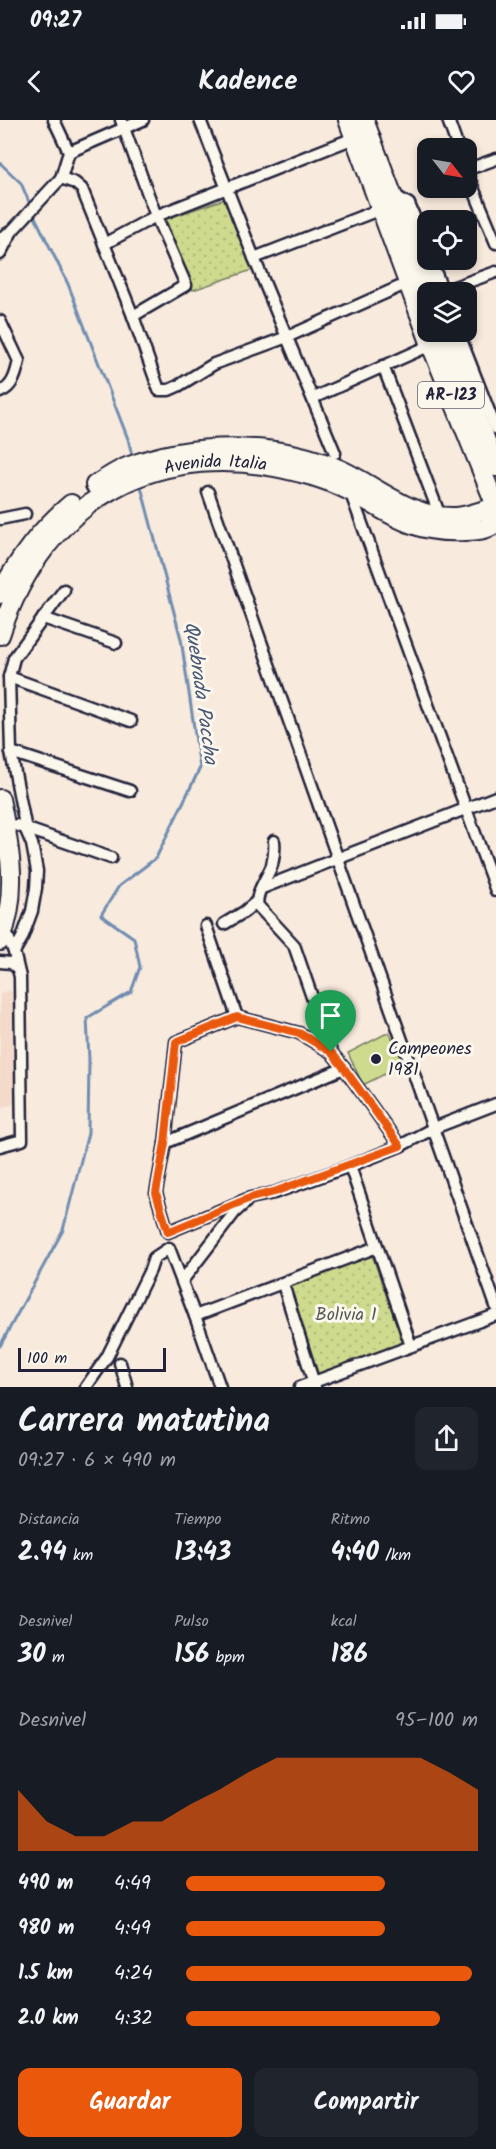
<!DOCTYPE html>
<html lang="es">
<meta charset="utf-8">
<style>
:root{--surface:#171b24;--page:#20242c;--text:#f1f3f6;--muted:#9ea1a6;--accent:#ea580c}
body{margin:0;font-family:Kalam,sans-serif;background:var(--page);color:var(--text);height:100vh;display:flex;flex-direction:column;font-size:22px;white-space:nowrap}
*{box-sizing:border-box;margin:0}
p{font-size:20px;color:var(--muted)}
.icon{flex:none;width:33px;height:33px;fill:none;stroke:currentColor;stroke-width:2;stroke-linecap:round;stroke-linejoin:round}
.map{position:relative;height:1267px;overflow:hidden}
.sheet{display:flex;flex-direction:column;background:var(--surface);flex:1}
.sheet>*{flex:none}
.needle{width:39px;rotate:121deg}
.buttons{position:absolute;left:417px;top:18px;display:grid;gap:12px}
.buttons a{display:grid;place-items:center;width:60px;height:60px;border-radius:12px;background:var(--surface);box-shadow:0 3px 9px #0003;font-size:30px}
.scale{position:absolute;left:18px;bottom:15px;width:148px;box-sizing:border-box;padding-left:6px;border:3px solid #22223b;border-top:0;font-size:16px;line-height:21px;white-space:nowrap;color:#22223b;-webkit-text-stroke:4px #fbf7ec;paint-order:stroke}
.pin{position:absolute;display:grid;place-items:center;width:51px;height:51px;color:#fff;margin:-62px -26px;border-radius:50% 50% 50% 0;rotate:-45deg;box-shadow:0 0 6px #0007}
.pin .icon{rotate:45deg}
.round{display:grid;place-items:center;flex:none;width:63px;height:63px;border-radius:12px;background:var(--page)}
.head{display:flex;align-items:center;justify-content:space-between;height:102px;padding:0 18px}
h1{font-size:33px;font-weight:800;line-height:45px}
.stats{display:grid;grid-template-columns:repeat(3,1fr);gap:9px;height:102px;padding:6px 18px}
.stats div{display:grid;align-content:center}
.stats b{font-size:26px;font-weight:800}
.stats small{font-size:16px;font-weight:400}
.stats p{font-size:16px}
.chart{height:168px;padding:12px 18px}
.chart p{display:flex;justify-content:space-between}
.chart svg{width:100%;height:108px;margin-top:6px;fill:var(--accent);opacity:.7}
.cta{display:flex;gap:12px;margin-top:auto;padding:12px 18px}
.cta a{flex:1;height:69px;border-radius:12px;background:var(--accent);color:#fff;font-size:24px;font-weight:800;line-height:69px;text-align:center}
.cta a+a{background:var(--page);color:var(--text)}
ul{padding:0 18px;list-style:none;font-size:20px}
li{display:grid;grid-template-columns:96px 72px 1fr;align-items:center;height:45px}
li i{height:15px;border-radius:8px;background:var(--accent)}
.status{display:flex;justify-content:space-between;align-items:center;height:42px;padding:0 30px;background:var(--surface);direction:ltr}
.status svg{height:16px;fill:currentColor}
header{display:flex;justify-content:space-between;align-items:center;height:78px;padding:0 18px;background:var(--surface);font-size:27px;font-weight:800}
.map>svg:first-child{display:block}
.built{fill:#f4dacb}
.grass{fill:url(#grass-dots);stroke:#787e64;stroke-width:1.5}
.garden{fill:#ceda8d;stroke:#787e64;stroke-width:1.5}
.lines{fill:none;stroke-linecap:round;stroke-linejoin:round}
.stream{stroke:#6f8db1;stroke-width:3}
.street-casing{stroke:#22223b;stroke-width:15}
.primary-casing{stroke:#22223b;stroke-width:22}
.street{stroke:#fbf7ec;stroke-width:10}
.primary{stroke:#fbf7ec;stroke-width:18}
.route-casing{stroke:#fff;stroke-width:12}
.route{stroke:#ea580c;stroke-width:8}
.poi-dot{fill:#22223b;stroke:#fbf7ec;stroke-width:2}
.labels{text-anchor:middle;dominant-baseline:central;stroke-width:6;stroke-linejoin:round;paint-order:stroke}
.shield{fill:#fbf7ec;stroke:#636270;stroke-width:1.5}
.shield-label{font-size:16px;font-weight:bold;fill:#22223b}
.street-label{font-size:18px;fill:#22223b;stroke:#fbf7ec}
.poi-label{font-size:18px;fill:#22223b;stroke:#fbf7ec;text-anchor:start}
.park-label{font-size:18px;fill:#565954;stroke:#fbf7ec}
.water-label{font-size:20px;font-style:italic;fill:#485776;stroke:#fbf7ec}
</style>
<div class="status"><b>09:27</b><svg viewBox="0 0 49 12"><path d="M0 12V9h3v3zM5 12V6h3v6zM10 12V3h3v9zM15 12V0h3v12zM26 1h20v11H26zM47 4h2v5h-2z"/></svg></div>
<header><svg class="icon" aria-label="back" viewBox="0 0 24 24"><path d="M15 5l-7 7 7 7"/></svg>Kadence<svg class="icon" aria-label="heart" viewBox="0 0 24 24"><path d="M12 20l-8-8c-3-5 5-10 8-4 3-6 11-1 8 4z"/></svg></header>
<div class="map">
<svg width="496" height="1267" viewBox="0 0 496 1267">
<defs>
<pattern id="grass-dots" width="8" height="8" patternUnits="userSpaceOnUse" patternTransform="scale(1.5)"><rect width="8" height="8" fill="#ceda8d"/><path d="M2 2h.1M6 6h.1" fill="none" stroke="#b1bb7b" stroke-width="1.8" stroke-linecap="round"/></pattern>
</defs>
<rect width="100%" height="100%" fill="#f8eadd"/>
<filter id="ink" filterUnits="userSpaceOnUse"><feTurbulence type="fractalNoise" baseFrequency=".0167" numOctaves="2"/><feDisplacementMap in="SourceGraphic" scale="12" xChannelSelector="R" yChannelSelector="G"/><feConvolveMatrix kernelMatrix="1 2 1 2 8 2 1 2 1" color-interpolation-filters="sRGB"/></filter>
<g filter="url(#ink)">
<path class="built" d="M9,870L14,874V984L0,988V874Z"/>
<g class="grass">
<path d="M225,79L252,150L193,170L166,99Z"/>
<path d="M372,1135L404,1224L319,1256L290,1167Z"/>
</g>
<path class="garden" d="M389,912L405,944L363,965L348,933Z"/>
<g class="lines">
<g class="stream">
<path d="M0,43L21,63L31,87"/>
<path d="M33,93L68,164L128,319L133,339"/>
<path d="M0,1226L63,1110L88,1013L89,940L87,898L131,872L140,847L134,818L101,795L119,766L156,738L200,648L181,519L140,363"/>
</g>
<defs>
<g id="street">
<path d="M54,0L69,32L61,58L75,63L82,69L133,196L159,270H169L178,266L214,244L287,217L408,163"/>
<path d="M121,0L156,96L186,165L133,196"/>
<path d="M200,0L254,138L335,333"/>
<path d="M448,0L458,28"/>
<path d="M69,32L143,0"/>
<path d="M466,50L496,39"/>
<path d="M466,51L496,123"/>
<path d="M394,75L409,84L428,131"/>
<path d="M0,118L12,111L61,58"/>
<path d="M104,124L156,96L354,18"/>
<path d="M0,134L12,111"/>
<path d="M254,138L381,89"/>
<path d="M431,140L443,172"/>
<path d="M443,171L496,152"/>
<path d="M0,201L19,241C16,254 13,267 0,272"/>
<path d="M458,212L496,309"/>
<path d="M383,246L440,396"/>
<path d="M313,278L431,225"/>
<path d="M350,371L496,771"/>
<path d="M208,372L496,1186"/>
<path d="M0,399L25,394"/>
<path d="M43,498L116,523"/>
<path d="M9,557L131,601"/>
<path d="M11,632L130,671"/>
<path d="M0,709L16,705L111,738"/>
<path d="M274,721C275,730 274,737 272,745C268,757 254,774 258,786L294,825L331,932"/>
<path d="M262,768L496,677"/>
<path d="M224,804L244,792L257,781"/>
<path d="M206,806L237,897"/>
<path d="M14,832L22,818L32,791L36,768L37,751L32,724L26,710L11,632L9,557L14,538L64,470"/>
<path d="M0,842L11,843L17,848"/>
<path d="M165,1023L344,948"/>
<path d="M0,1026L22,1020L20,857L14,832L5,809"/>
<path d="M400,1026L344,948L331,932L299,913L237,897L176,922L165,1023L156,1073L168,1112L250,1078L274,1073L350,1046L400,1026L434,1008L496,984"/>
<path d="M350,1046L411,1226"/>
<path d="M182,1161L235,1092L246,1082"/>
<path d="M283,1164L315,1267"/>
<path d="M195,1196L377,1127"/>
<path d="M120,1243L127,1267"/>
<path d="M86,1267L107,1237L150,1150L154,1138L169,1128L195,1196L220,1267"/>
<path d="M300,1267L496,1195"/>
</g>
<g id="primary">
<path d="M348,0L431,225L496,386"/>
<path d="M364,0L429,172"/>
<path d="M444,212L496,347"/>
<path d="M95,365C106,359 116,351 127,347C191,322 279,321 341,350C378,367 411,398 454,397C465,397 475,393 485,390L496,396"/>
<path d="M0,474C19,438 40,410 71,384"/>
<path id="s1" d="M0,515C45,377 160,315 301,353C318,357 336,364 352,372C372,383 391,397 412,404C429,411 448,412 466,411C476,411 488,410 496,403"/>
<path d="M0,679C10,727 19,774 0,821"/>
</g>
</defs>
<use href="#street" class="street-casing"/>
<use href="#primary" class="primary-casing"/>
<use href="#street" class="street"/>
<use href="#primary" class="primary"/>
</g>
</g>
<g class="lines" filter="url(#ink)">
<defs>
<path id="route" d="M237,897L299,913L331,932L344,948L400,1026L274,1072L250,1078L168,1112L156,1073L165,1023L176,922Z"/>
</defs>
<use href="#route" class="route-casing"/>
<use href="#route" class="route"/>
</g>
<circle class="poi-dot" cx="376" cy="939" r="6"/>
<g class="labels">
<rect class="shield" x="418" y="262" width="66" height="26" rx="4.5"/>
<g class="shield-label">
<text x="451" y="275">AR-123</text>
</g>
<g class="street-label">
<text stroke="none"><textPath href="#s1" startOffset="296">Avenida Italia</textPath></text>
</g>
<g class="poi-label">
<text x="388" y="929">Campeones<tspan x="388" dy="21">1981</tspan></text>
</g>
<g class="park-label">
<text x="346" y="1195">Bolivia 1</text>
</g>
<g class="water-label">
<text transform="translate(200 573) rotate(82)">Quebrada Paccha</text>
</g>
</g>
</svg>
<div class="buttons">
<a><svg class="needle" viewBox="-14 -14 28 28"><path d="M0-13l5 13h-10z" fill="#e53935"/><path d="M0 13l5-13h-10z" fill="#9ea1a6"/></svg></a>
<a><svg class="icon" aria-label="locate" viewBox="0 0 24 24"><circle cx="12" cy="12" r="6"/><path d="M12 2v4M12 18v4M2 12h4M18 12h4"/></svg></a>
<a><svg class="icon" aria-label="layers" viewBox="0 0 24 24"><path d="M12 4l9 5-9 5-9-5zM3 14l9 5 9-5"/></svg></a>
</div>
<div class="scale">100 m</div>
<div class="pin" style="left:331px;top:932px;background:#1e9e55"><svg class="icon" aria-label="arrive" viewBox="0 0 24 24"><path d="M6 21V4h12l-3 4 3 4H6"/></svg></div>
</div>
<section class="sheet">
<div class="head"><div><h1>Carrera matutina</h1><p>09:27 · 6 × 490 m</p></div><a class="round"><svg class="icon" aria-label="share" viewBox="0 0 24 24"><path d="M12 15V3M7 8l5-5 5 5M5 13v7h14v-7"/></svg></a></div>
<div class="stats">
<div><p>Distancia</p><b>2.94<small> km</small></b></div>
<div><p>Tiempo</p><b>13:43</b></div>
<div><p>Ritmo</p><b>4:40<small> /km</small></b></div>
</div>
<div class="stats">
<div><p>Desnivel</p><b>30<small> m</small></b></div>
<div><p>Pulso</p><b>156<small> bpm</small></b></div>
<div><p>kcal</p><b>186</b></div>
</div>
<div class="chart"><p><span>Desnivel</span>95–100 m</p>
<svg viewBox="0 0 160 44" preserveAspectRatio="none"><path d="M0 44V19L10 32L20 38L30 38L40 32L50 32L60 25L70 19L80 12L90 6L100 6L110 6L120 6L130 6L140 6L150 12L160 19V44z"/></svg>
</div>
<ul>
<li><b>490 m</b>4:49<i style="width:68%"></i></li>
<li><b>980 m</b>4:49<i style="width:68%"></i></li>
<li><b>1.5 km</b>4:24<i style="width:98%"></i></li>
<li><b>2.0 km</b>4:32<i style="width:87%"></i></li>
</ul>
<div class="cta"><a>Guardar</a><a>Compartir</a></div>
</section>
